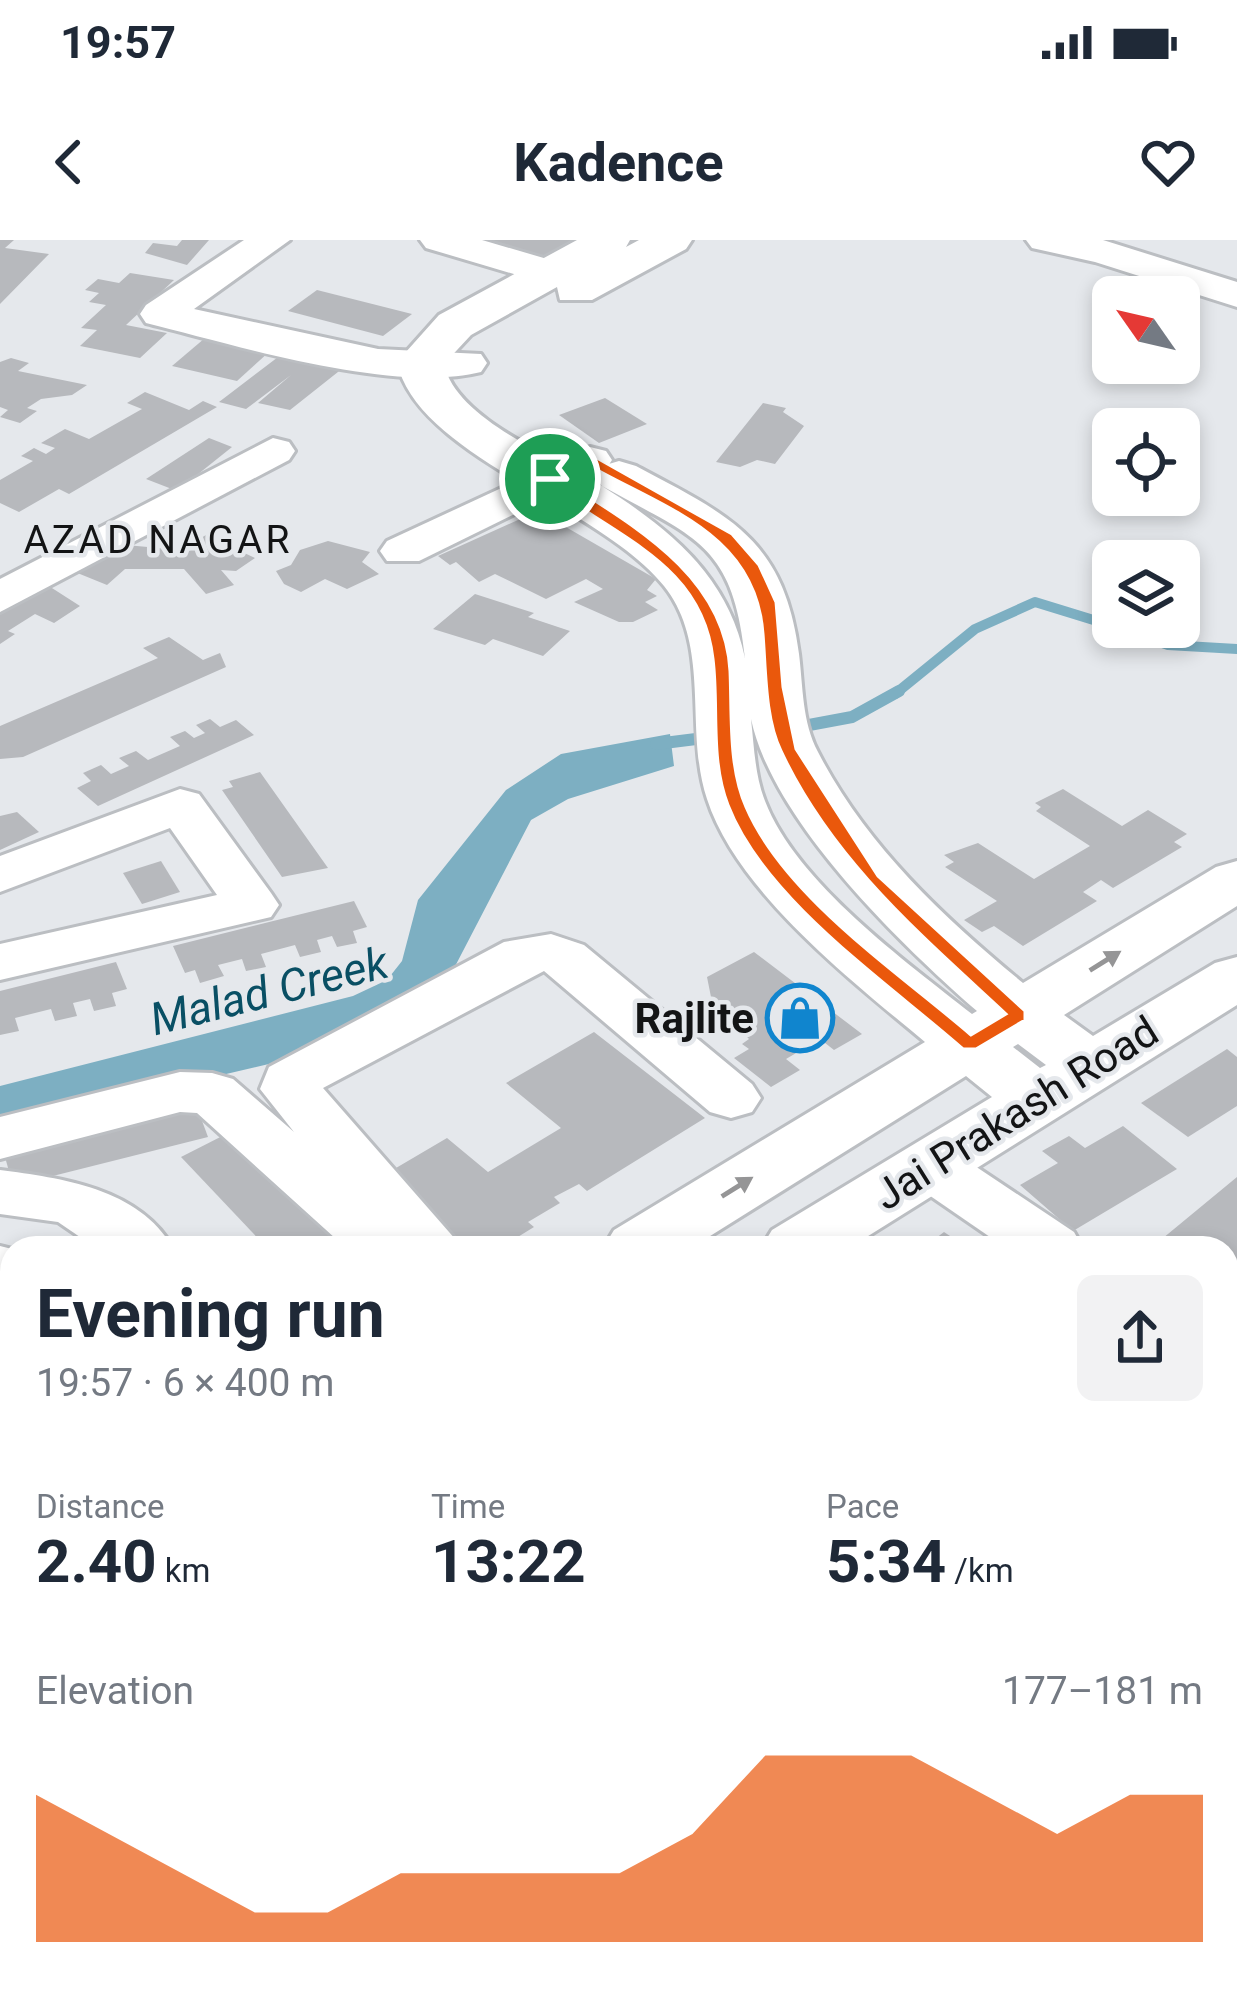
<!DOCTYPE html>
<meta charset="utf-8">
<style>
:root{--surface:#fff;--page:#f2f2f3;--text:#1f2937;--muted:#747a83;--accent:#ea580c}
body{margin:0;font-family:Roboto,sans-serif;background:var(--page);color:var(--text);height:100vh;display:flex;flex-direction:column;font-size:45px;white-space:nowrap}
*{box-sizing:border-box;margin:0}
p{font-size:39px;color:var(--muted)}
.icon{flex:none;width:66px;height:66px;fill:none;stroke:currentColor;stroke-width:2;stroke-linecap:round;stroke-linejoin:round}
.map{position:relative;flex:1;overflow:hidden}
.side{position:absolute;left:0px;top:996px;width:1239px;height:771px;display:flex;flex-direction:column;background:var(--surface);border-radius:36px 36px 0 0;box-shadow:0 6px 18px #0003}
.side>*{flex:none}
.needle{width:78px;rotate:304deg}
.controls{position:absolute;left:1092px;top:36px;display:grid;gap:24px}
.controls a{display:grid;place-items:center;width:108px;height:108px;border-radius:18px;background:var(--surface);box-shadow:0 6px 18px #0003;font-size:60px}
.pin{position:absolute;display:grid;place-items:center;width:102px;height:102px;color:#fff;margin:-51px;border:6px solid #fff;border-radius:50%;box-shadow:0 3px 12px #0007}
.round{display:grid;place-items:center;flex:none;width:126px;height:126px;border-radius:18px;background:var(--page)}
.head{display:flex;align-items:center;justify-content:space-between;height:204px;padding:0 36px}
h1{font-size:66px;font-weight:700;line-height:90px}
.figures{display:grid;grid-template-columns:repeat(3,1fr);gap:18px;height:204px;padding:12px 36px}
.figures div{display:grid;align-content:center}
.figures b{font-size:60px;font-weight:700}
.figures small{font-size:33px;font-weight:400}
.figures p{font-size:33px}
.chart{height:336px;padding:24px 36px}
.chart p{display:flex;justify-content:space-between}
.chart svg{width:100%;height:216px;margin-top:12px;fill:var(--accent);opacity:.7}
.status{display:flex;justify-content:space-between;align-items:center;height:84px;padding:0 60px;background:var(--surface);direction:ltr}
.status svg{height:33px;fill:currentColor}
header{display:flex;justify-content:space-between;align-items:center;height:156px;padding:0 36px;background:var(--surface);font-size:54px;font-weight:700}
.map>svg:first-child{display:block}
.water{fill:#7dafc2}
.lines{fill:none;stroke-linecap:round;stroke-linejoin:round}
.stream-far1{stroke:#7dafc2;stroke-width:10}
.stream{stroke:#7dafc2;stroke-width:12}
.building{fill:#b7b9bd}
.minor-casing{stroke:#bbbec2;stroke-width:6}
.major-casing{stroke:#bbbec2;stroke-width:6}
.minor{fill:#fff;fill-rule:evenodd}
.major{fill:#fff;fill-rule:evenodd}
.oneway{fill:#959596}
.route{fill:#ea580c;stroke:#fff;stroke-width:3;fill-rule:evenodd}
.labels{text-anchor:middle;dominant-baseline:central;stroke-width:9;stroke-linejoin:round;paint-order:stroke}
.far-neighbourhood-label{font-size:39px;letter-spacing:3px;fill:#131415;stroke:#e5e8ec}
.poi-label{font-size:42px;font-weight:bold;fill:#131415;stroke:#e5e8ec;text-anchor:end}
.street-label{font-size:42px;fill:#131415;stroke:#e5e8ec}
.water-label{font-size:45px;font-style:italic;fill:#094f64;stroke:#e5e8ec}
</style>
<div class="status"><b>19:57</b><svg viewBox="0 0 49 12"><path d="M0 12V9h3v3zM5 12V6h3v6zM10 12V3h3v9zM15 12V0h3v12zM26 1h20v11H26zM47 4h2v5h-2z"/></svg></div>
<header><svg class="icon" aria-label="back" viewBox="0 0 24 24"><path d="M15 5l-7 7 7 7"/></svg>Kadence<svg class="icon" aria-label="heart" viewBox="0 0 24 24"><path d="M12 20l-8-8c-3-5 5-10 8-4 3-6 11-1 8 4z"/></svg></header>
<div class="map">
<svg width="1237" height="1765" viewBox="0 0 1237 1765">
<rect width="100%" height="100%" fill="#e5e8ec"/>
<path class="water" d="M670,494L674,526L568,559L531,580L450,736L354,804L0,887V846L353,756L387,740L402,721L418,660L506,550L561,514Z"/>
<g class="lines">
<g class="stream-far1">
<path d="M1117,387L1168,405L1237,409"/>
<path d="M895,454L975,389L1035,362L1113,386"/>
</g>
<g class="stream">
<path d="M793,488L852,477L899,451"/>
<path d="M656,504L712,497"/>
</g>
</g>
<g class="building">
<path d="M0,0H14L5,8L49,14L0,64Z"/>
<path d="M182,0H209L187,25L145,13L153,3L177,6Z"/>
<path d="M481,0H578L535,23Z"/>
<path d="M130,33L174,40L126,85L167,93L140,118L80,106L97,90L81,88L106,65L89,62L99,53L85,50L98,39L119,43Z"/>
<path d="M317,50L412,74L383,96L288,71Z"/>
<path d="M205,98L269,112L237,141L172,126Z"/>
<path d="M286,111L343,128L290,170L258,163L291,135L246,169L219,162Z"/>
<path d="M11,118L29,123L18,131L87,145L72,155L41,159L27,168L37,171L20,183L0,177L8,170L0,167V122Z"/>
<path d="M145,152L189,170L203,161L217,167L69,254L59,249L19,272L0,263V240L33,221L21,216L34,208L46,214L55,208L41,203L65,189L89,199L142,169L127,163Z"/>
<path d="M605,158L647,184L599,203L559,175Z"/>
<path d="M763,163L786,168L783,172L804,186L775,224L757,220L740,227L716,222Z"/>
<path d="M209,198L232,207L177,251L146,239Z"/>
<path d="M538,271L656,339L647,350L657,356L645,362L658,370L633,382H619L574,362L603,349L586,339L546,359L495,334L479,342L456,322L450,325L438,316Z"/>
<path d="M206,295L255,318L236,331L221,330L234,345L206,354L184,329H125L107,345L75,332L126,305L191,311L184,308Z"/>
<path d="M328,301L370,312L362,322L379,334L347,349L325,339L301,352L284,344L276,331L291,325L300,310Z"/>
<path d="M41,341L80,366L54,383L35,374L8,391L15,394L0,404V366Z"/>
<path d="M475,354L534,373L528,377L570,391L543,416L493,399L485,405L433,389Z"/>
<path d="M169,397L203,420L220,413L226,427L23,517L0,519V486L158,418L143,408Z"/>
<path d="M210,479L220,487L236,480L254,495L98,566L77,548L91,541L83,533L101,525L111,534L129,526L119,518L136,511L148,520L180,506L170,497L185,491L194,498L205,493L196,485Z"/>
<path d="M260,532L328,628L282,637L222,550L233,547L229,541Z"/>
<path d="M1063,549L1122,586L1148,570L1187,594L1174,602L1182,607L1113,648L1101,640L1083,652L1097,661L1023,706L994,686L982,692L964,680L997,661L945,627L954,622L944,615L978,603L1034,639L1090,606L1036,571L1041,567L1035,563Z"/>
<path d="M17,572L39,592L0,610V576Z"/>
<path d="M161,621L180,652L142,664L123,633Z"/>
<path d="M354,661L367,687L353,691L357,703L337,707L332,696L317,700L321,712L300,717L295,705L261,714L266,727L246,731L242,719L218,725L224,736L200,743L195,730L185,733L173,706Z"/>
<path d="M754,712L862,794L834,810L820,799L786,819L800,830L771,847L734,818L749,809L742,804L749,799L712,762L707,737Z"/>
<path d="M116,722L127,749L112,753L116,766L94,771L90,759L73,763L77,776L55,781L51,769L15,778L19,791L0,795V751Z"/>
<path d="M594,792L705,878L587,951L579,944L554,957L560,963L528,982L534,987L500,1008H457L379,938L447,898L488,932L561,888L506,843Z"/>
<path d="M1227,809L1237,817V866L1188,897L1141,863Z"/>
<path d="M194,859L208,897L13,946L2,906Z"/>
<path d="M1123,886L1177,929L1073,991L1020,945L1058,923L1042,911L1069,896L1085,908Z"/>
<path d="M240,887L359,1008H267L181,917Z"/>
<path d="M1237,937V1047L1227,1056V1008H1151Z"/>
<path d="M944,992L968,1008H923Z"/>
<path d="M0,1124L12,1135V1277L0,1270Z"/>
<path d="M1227,1179L1237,1186V1255L1227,1248Z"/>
<path d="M1227,1373L1237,1382V1435L1227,1443Z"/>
<path d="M12,1382V1598L0,1607V1390Z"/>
<path d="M12,1671V1755H46L39,1765H0V1680Z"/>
<path d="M82,1755H157L156,1760L81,1762Z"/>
<path d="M469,1755H566L575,1765H456Z"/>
<path d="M698,1755H854L843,1765H709Z"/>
</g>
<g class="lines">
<defs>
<g id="minor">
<path d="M244,0H290L194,69L378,109L481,114L487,123L481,132C393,154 235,105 146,83L140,74L146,65Z"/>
<path d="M420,0H482L602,35L608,44L602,53L588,56L426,8Z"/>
<path d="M1026,0H1103L1237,42V67L1095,22L1032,8Z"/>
<path d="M273,198L289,202L295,211L289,220L0,372V339Z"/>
<path d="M590,207L606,211L612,220L606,229L419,321H387L380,311L387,301Z"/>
<path d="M180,549L199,554L271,653L279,665L271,677L0,740V704L217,655L170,588L0,652V616Z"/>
<path d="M551,694L584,705L752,844L761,858L752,872L731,878L710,872L544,731L323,848L463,1008H346L197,873L180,872L0,919V877L180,832L212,833L233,839L294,892L260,849L269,827L504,702Z"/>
<path d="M932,905L954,912L1074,992L1083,1008H1006L910,942L901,927L910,912Z"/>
<path d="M0,930C61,938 139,948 173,1008H96L58,982L0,974Z"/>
<path d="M0,1006L12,1009V1057L0,1054Z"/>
<path d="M1227,1102L1237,1105V1158L1227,1155Z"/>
<path d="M1237,1496V1567L1227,1571V1500Z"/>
<path d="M187,1755H267L265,1765H185Z"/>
<path d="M1026,1755H1114L1118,1765H1030Z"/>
</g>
<g id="major">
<path d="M577,0H630L626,7L639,0H692L686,9L592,60H560L557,47L471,95L444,124C456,180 555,217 602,246L594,236L602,226L619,221L636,226C730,276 784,299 799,414C803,446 802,482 818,512C865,604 944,678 1023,743L1216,627L1237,621V666L1064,775L1093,796L1215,723L1237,717V765L849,1008H761L772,990L992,857L966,836L691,1008H603L614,990L925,802C852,741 737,652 707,559C684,491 712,406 664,346C600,266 416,215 397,122L439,75ZM602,246C695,298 733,303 745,418C728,336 670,289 602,246ZM751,479C773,581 900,704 977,771L972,774C905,721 796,642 765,561C755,536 754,506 751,479ZM1018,804L1046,825L1040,828L1013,807Z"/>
<path d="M12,1390V1463L0,1467V1394Z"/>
<path d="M12,1492V1568L0,1572V1496Z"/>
</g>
</defs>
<use href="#minor" class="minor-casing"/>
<use href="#major" class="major-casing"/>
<use href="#minor" class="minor"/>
<use href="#major" class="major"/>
</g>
<defs><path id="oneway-solid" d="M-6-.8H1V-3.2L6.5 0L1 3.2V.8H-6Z" transform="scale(3)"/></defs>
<g class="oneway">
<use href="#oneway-solid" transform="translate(1105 721) rotate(-32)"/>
<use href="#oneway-solid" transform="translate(737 947) rotate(-32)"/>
</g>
<path class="route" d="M585,217H595L732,294L759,325L776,362L783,447L796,509L878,636L1025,771V780L976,809H963C888,743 764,659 728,565C710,519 719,467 713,419C702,318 607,296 543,239ZM590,226C666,269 756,294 763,394C766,430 765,478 781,511C832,620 921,695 1006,774L971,795C898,732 784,656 746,567C728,526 732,475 730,431C725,335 632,285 561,239Z"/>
<defs>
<symbol id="shop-ring" viewBox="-11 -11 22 22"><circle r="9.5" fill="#e5e8ec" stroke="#1085ce" stroke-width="1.5"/><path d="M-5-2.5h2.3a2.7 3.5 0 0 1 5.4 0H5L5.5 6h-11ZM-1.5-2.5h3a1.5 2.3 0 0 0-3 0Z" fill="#1085ce"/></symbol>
</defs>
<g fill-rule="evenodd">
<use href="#shop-ring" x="762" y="740" width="76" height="76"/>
</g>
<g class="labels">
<g class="far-neighbourhood-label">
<text x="158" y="300">AZAD NAGAR</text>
</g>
<g class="poi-label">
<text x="754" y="778">Rajlite</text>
</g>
<g class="street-label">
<text transform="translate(1016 873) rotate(-32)">Jai Prakash Road</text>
</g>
<g class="water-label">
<text transform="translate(269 751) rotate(-14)">Malad Creek</text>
</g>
</g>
</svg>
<div class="controls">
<a><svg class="needle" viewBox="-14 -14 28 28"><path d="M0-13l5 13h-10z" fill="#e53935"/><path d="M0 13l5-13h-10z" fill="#747a83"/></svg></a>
<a><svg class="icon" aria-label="locate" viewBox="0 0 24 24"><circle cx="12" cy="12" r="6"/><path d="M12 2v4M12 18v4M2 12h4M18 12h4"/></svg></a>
<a><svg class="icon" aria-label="layers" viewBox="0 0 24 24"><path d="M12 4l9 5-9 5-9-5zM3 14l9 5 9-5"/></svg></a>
</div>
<div class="pin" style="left:550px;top:239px;background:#1e9e55"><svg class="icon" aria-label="arrive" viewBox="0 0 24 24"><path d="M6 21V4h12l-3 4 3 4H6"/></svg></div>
<section class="side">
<div class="head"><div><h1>Evening run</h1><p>19:57 · 6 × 400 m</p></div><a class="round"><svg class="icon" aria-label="share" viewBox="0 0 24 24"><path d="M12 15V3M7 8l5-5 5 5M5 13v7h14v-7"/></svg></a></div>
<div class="figures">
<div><p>Distance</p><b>2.40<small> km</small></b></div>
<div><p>Time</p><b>13:22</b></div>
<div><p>Pace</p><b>5:34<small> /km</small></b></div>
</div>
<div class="chart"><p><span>Elevation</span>177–181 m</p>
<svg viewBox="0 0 160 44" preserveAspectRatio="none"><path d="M0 44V14L10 22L20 30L30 38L40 38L50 30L60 30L70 30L80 30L90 22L100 6L110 6L120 6L130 14L140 22L150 14L160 14V44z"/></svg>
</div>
</section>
</div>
